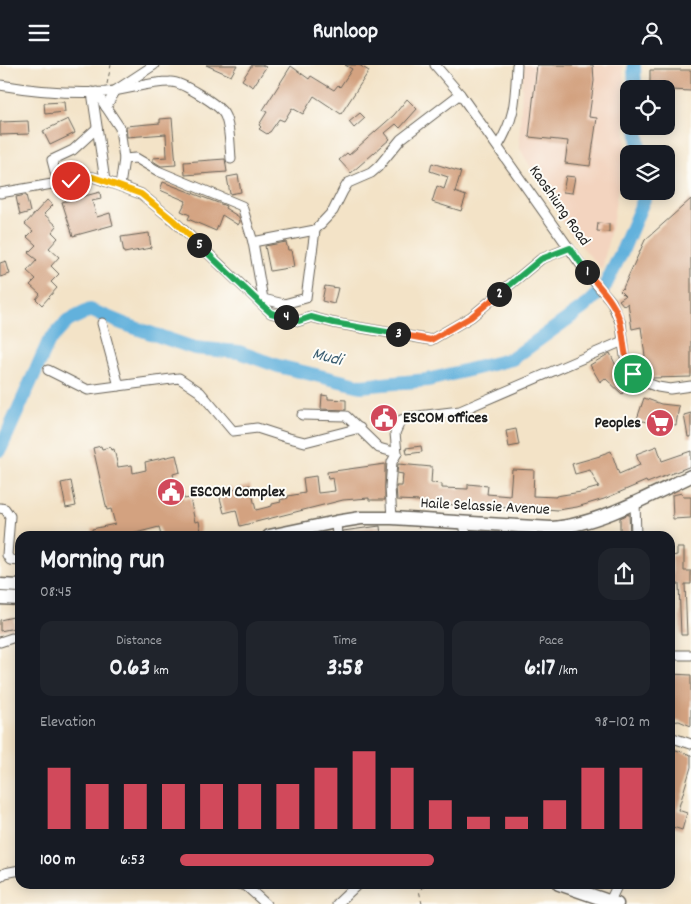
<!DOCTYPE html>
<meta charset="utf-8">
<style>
:root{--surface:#171b24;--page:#20242c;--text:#f1f3f6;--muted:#9ea1a6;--accent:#d1495b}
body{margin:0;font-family:Dekko,sans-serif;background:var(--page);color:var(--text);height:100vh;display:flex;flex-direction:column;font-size:19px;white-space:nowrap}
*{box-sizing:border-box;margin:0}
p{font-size:16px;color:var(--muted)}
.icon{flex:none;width:28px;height:28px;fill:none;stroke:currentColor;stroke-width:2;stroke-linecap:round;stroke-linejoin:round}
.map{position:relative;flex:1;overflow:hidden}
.sheet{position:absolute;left:15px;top:466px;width:660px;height:358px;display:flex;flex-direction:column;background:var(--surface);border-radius:15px;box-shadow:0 2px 12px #0003}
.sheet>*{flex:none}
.controls{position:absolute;left:620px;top:15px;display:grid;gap:10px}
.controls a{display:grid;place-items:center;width:55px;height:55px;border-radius:10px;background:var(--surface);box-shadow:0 2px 12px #0003;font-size:25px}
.pin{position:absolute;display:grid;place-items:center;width:42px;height:42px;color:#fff;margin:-21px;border:2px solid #fff;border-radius:50%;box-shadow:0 1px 5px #0007}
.km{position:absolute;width:25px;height:25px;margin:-12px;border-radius:50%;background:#222;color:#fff;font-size:14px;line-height:25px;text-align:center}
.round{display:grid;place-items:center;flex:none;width:52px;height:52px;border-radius:15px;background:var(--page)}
.head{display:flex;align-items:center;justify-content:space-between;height:85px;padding:0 25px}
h1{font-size:28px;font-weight:700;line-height:38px}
.metrics{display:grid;grid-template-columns:repeat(3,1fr);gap:8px;height:85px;padding:5px 25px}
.metrics div{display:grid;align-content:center;border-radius:12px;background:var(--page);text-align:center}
.metrics b{font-size:25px;font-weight:700}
.metrics small{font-size:14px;font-weight:400}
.metrics p{font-size:14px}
.chart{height:140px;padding:10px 25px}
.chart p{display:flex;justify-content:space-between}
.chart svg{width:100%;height:90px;margin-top:5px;stroke:var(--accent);stroke-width:6}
ul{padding:0 25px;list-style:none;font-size:16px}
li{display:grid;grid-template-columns:80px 60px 1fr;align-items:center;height:38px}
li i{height:12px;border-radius:6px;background:var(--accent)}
header{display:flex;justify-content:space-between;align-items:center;height:65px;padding:0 25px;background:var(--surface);font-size:22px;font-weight:700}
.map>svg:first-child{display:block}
.built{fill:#f3d4bf}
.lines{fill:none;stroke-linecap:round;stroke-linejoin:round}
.river{stroke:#62b1dc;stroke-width:14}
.building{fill:#d3a280}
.minor-casing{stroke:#676258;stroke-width:11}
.highway-casing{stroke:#676258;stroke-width:15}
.path{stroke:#676258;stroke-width:1;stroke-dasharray:4 4;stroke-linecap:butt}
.minor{stroke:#fff;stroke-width:9}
.highway{stroke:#fff;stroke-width:12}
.split-1-casing{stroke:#fff;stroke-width:10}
.split-2-casing{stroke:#fff;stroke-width:10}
.split-3-casing{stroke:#fff;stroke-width:10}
.split-4-casing{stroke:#fff;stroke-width:10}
.split-5-casing{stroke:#fff;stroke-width:10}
.split-6-casing{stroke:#fff;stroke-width:10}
.split-7-casing{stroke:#fff;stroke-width:10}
.split-1{stroke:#f0652b;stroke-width:6}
.split-2{stroke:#22a559;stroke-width:6}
.split-3{stroke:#f0652b;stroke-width:6}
.split-4{stroke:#22a559;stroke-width:6}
.split-5{stroke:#22a559;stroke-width:6}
.split-6{stroke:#f5b400;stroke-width:6}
.split-7{stroke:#f5b400;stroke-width:6}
.labels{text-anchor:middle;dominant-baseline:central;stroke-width:4;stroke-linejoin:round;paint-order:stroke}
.street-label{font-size:16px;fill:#1c1c1c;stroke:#fdfcf7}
.poi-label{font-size:16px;font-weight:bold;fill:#1c1c1c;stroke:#fdfcf7;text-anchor:start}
.water-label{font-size:18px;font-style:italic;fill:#3c5f72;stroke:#fdfcf7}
</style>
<header><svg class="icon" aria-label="menu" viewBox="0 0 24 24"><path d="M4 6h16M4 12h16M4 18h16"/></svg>Runloop<svg class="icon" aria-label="person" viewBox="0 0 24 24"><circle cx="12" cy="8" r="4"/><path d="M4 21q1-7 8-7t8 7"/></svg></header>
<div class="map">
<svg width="691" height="839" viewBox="0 0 691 839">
<rect width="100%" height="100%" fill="#fdfcf7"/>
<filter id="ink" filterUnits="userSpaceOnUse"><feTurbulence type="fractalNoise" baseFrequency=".02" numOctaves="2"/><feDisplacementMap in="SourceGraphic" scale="10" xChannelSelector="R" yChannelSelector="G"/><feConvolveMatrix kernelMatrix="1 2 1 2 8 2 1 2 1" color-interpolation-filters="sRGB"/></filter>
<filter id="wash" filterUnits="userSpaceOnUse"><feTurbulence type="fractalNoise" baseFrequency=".0096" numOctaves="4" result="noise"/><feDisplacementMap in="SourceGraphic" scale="20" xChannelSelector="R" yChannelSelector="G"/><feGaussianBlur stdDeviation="1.12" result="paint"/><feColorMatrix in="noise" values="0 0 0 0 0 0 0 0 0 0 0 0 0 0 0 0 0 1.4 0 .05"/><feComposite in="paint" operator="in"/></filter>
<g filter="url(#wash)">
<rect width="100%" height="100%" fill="#f3e3c7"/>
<path class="built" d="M523,0H623L626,74L613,154L602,205L567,164L519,82Z"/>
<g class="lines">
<g class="river">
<path d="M634,0L635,24"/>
<path d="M637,61L640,89"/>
<path d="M0,385L49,276L68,256L90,245L124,259L194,283L239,287L278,301L361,321L428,315L512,294L584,242L604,223L623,184L644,134L643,126"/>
</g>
</g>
<g id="blocks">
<g class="building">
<path d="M206,0H237L231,11Z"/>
<path d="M252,0H262L266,2L253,22L242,15Z"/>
<path d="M345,0H359L369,6L341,49L314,31L303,49L292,43L284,56L279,54L270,67H269L267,69L259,64L261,62L259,60L267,47L263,45L291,1L309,14L311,11L334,25L338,20L340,22L352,4Z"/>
<path d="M537,0H593L594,16L589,52L597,53L590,101L565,98L568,76L529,72Z"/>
<path d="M650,5H691V26L650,24Z"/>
<path d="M407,34L417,44L400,63L396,59L385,68L390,74L351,108L339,95L347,88L349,90L394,50Z"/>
<path d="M64,37L65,47L45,49L44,38Z"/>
<path d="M360,48L365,53L354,63L349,57Z"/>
<path d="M172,53L176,100L161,101L153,96V93L167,92L166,69L127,72L126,61L160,58V54Z"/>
<path d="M68,54L75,68L50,80L43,66Z"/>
<path d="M28,56L29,69L0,70V57Z"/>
<path d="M225,94L227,107L185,110L184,97Z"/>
<path d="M432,98L461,107L455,127L466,131L461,146L432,137L437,121L444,124L448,112L430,106Z"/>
<path d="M238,110L241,127L230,129L227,112Z"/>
<path d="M566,111L575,112L572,128L563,127Z"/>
<path d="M163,117L226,141L225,143L239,152L240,157L238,160L222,150L216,166L188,154L190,150L181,146L186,136L160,125Z"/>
<path d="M100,127L101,134L92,136L97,152L110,148L113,160L73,171L62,137Z"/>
<path d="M26,130L30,147L20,150L16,132Z"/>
<path d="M691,134V312L653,313L648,312L647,301L641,295L645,291L641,262L632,264L628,238L624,241L619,235L625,231L620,226L623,223L645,175Z"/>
<path d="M47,135L53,140L44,149L57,161L52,167L58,173L49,183L59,192L51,201L59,209L51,217L57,223L42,240L36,234L40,229L30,220L36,214L27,206L37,195L28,188L36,180L27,172L33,166L25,159Z"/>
<path d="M598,158L609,159V167L597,166Z"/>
<path d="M149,168L151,183L124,188L121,172Z"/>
<path d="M286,177L288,185H291L294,202L270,206L265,181Z"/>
<path d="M6,196L10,209L0,212V198Z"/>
<path d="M325,221L338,223L334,239L322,236Z"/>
<path d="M610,288L618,305L616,307L630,320L622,329L605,313L600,317L590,300Z"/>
<path d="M322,330L328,331V334L346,335V345L321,344Z"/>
<path d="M644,333L661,339L679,341L676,360L656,357L655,360L637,354Z"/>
<path d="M691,348V372H688L684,350Z"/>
<path d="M516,364L519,380L509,382L506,366Z"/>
<path d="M101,381L102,384L110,382L111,385L114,384L118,402L132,400L133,408L146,405L145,397L176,390L180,407L173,409L176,422H182L184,434L190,433L195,457L199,456L201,467L181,471H161L159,462L124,471H93L92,464L115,459L111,444L107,445L93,383Z"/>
<path d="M421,381L422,387L407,389L406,383Z"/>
<path d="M657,381L662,396L691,386V401L647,418L646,416L604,434L577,442L558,445L533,443V445L485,441V444L466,442V440L420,439V436L397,435L396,421H402L403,409L397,408L398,399L432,402L431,418L442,419V423L468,424V419L488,421L487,429L510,431L512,404L534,405L533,431L556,432V431L581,427L599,422L590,405L575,409L572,399L600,391V390L611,386L619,409L640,400L636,389Z"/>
<path d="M385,399V435H369V433L343,435L240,461L236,445L224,448L218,425L231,422L232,425L250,420L256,445L272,441V439L281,437L280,435L288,433V431L305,428L303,413L316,411L318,428L335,426L333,413L328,414L327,407Z"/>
<path d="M71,416L76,441L66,443L61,418Z"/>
<path d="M682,428L683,432H691V453L673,454L672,430Z"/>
<path d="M629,449L630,471H620V453Z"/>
<path d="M380,461L381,471H343V466Z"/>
<path d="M677,483H684V506H691V519H685L687,570H681L679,519H673L672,491L677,490Z"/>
<path d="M13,552L15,563L0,566V555Z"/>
<path d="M670,609L691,610V661L679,656L670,657Z"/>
<path d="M670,683L691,690V702L678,745L687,748L682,765L670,761Z"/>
</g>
</g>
</g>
<g filter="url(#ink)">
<use href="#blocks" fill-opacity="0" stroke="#676258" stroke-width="1"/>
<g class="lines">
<defs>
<g id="minor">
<path d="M435,0L460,29L586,207L611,236L621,259L625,291L633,309L644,317L658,322L670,324L691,321"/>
<path d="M0,20C35,26 71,29 106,27C128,25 148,17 170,17C181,16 219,40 224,49C230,59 230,82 231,94"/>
<path d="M92,27L105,116"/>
<path d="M96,27L120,63L124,94"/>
<path d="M106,42L116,25L154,0"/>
<path d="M498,81C516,51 515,34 517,0"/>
<path d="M58,118L52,95L73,85L97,63"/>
<path d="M120,121L141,129L173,155L271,248L299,256L311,252L334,258L431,275L471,252L541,194L569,183"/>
<path d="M0,128L93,112L120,121L124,94L136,93L158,106L242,141L253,177"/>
<path d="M315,165L253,177L263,234L284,239L306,233L315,165L333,146L343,126L348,118L371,108L378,102L401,74L460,29"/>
<path d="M102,258L119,321"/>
<path d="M48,305L88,325L179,313L200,327L233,366L257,363L285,372L305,377L360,363"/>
<path d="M302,350L346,351L379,383L397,388"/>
<path d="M635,437L636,471"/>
<path d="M0,443L5,444L10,451L7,490L10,495L20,496"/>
<path d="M392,453L390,422L392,397L397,388L395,368L401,355L410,352L460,346L623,276"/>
<path d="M336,457L337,471"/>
<path d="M464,457L466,471"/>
<path d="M0,577L12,573"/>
<path d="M670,590H691"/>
<path d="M670,672L691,679"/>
<path d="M0,812L5,808L20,805"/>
<path d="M238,819L246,821L266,839"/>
<path d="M610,836L618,819"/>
<path d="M337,839L358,819"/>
</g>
<g id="highway">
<path d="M269,471L336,457L361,453H392L551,463C597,460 649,431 691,411"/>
<path d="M0,520L20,521"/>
<path d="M0,533L20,534"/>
<path d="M559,819L617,839"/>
</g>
</defs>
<use href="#minor" class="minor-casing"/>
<use href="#highway" class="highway-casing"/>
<g class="path">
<path d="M107,19L111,0"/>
<path d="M422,839L419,825L429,819"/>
</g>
<use href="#minor" class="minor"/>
<use href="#highway" class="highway"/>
</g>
</g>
<g class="lines" filter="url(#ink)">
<defs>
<path id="split-1" d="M587,207C600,223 617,239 621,260C625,279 623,292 633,309"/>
<path id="split-2" d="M499,229L541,194L570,183L587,207"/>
<path id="split-3" d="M398,269L431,275L471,252L499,229"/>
<path id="split-4" d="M286,252L299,256L311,252L334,258L398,269"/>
<path id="split-5" d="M199,180L262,240L271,248L286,252"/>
<path id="split-6" d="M105,116L141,129L173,155L199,180"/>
<path id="split-7" d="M71,116L93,112L105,116"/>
</defs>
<use href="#split-1" class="split-1-casing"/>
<use href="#split-2" class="split-2-casing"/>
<use href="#split-3" class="split-3-casing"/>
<use href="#split-4" class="split-4-casing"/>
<use href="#split-5" class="split-5-casing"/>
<use href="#split-6" class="split-6-casing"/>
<use href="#split-7" class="split-7-casing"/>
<use href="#split-1" class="split-1"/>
<use href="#split-2" class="split-2"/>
<use href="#split-3" class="split-3"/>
<use href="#split-4" class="split-4"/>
<use href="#split-5" class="split-5"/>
<use href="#split-6" class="split-6"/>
<use href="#split-7" class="split-7"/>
</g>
<defs>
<symbol id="civic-disc" viewBox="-11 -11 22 22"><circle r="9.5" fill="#d1495b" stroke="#fdfcf7"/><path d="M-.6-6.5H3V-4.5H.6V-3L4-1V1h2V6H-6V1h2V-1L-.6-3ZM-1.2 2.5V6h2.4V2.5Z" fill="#fff"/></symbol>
<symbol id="supermarket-disc" viewBox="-11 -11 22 22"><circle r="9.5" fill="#d1495b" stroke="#fdfcf7"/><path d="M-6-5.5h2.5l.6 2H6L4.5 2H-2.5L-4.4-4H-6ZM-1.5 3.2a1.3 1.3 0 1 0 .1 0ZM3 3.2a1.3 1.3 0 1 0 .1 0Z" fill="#fff"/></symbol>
</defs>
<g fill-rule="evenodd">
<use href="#civic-disc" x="368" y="337" width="32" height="32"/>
<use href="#supermarket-disc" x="644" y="342" width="32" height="32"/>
<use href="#civic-disc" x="155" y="411" width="32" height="32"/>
</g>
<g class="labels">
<g class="street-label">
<text transform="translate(559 141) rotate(55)">Kaoshiung Road</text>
<text transform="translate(485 442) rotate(3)">Haile Selassie Avenue</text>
</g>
<g class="poi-label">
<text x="403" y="353">ESCOM offices</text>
<text x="641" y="358" text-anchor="end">Peoples</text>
<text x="190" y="427">ESCOM Complex</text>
</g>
<g class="water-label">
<text transform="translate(327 293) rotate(14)">Mudi</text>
</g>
</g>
</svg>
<div class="controls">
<a><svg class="icon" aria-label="locate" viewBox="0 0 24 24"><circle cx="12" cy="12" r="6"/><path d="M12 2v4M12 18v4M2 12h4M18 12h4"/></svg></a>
<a><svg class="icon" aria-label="layers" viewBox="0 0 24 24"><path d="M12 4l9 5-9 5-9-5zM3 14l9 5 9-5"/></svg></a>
</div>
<div class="pin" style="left:633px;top:309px;background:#1e9e55"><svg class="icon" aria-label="arrive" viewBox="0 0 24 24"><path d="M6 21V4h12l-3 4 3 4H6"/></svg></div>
<div class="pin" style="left:71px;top:116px;background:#d93025"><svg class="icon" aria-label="check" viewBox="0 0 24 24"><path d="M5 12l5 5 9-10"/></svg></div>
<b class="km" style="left:587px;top:207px">1</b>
<b class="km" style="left:499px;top:229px">2</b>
<b class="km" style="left:398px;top:269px">3</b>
<b class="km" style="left:286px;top:252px">4</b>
<b class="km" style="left:199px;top:180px">5</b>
<section class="sheet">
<div class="head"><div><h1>Morning run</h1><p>08:45</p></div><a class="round"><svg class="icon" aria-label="share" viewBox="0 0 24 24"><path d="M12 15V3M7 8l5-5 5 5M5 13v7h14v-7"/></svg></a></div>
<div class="metrics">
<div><p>Distance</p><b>0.63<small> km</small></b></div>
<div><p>Time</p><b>3:58</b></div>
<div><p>Pace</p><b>6:17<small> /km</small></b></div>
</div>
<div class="chart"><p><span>Elevation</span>98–102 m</p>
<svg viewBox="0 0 160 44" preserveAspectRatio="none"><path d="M5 44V14M15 44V22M25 44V22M35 44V22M45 44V22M55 44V22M65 44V22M75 44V14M85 44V6M95 44V14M105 44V30M115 44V38M125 44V38M135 44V30M145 44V14M155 44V14"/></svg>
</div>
<ul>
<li><b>100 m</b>6:53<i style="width:54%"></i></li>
</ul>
</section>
</div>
